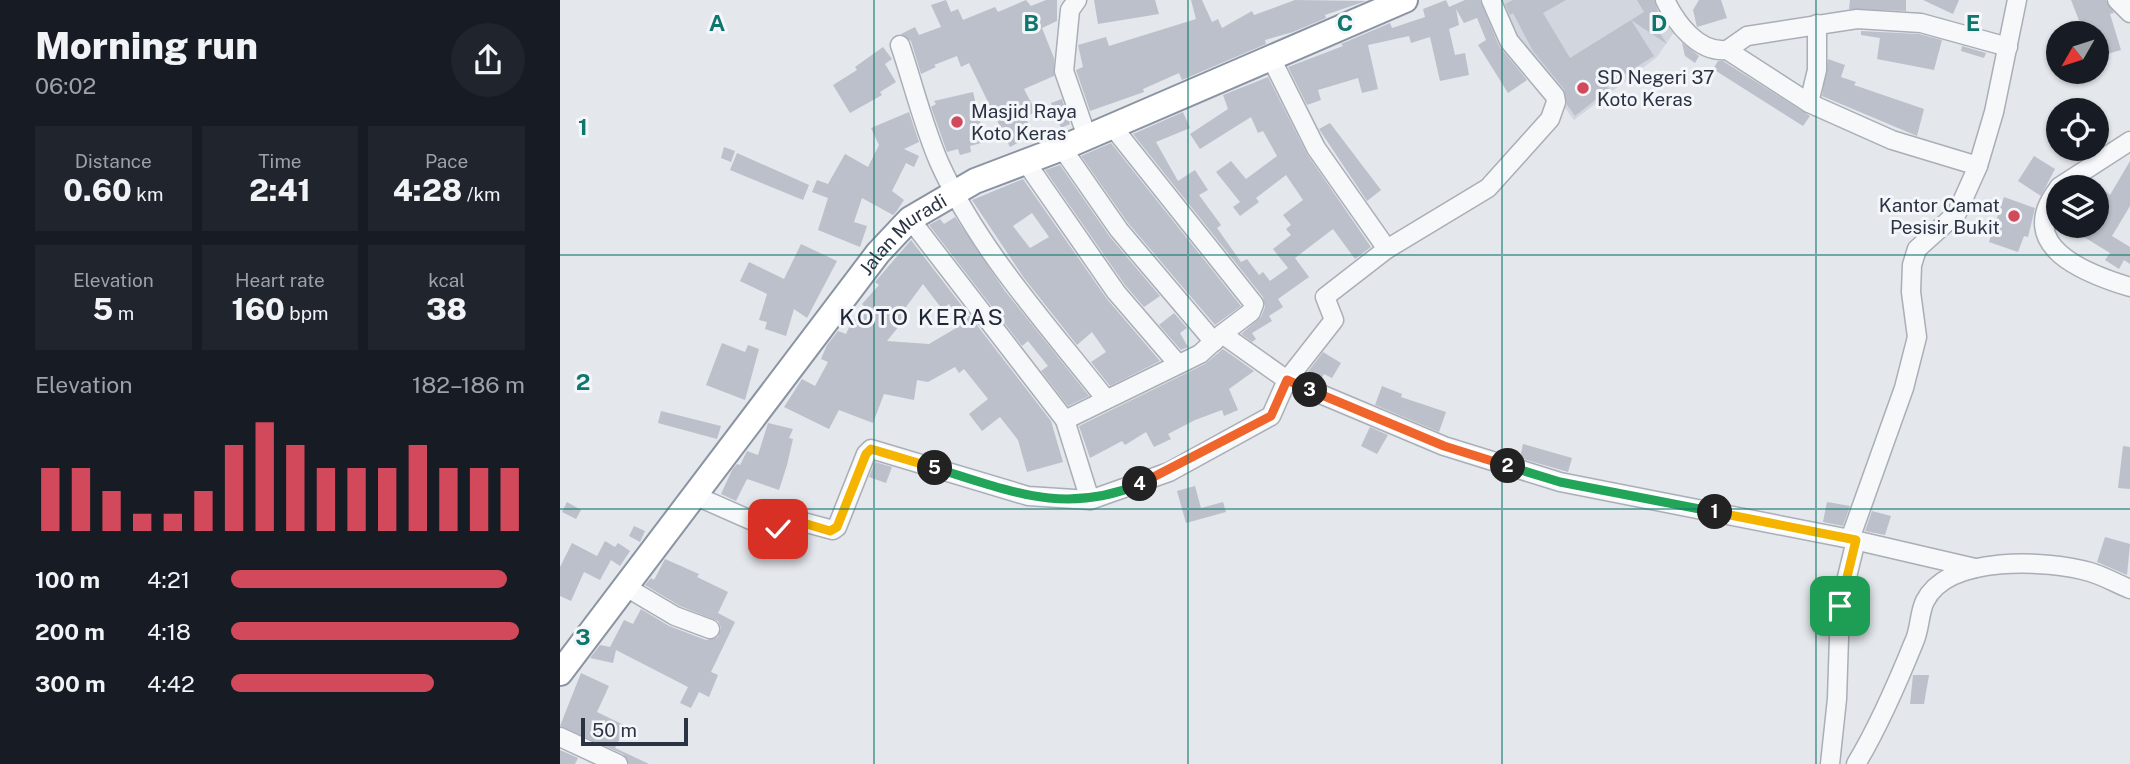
<!DOCTYPE html>
<meta charset="utf-8">
<style>
:root{--surface:#171b24;--page:#20242c;--text:#f1f3f6;--muted:#9ea1a6;--accent:#d1495b}
body{margin:0;font-family:"Public Sans",sans-serif;background:var(--page);color:var(--text);height:100vh;display:flex;flex-direction:column;font-size:26px;white-space:nowrap}
*{box-sizing:border-box;margin:0}
p{font-size:23px;color:var(--muted)}
.icon{flex:none;width:38px;height:38px;fill:none;stroke:currentColor;stroke-width:2;stroke-linecap:round;stroke-linejoin:round}
.map{position:relative;flex:1;overflow:hidden}
.details{display:flex;flex-direction:column;background:var(--surface);width:560px}
.details>*{flex:none}
.needle{width:46px;rotate:231deg}
.buttons{position:absolute;left:1486px;top:21px;display:grid;gap:14px}
.buttons a{display:grid;place-items:center;width:63px;height:63px;border-radius:50%;background:var(--surface);box-shadow:0 2px 5px #0004;font-size:35px}
.scale{position:absolute;left:21px;bottom:18px;width:107px;box-sizing:border-box;padding-left:7px;border:4px solid #2b3445;border-top:0;font-size:19px;line-height:24px;white-space:nowrap;color:#2b3445;-webkit-text-stroke:5px #f4f6f9;paint-order:stroke}
.pin{position:absolute;display:grid;place-items:center;width:60px;height:60px;color:#fff;margin:-30px;border-radius:14px;box-shadow:0 4px 10px #0006}
.km{position:absolute;width:35px;height:35px;margin:-18px;border-radius:50%;background:#222;color:#fff;font-size:19px;line-height:35px;text-align:center}
.round{display:grid;place-items:center;flex:none;width:74px;height:74px;border-radius:37px;background:var(--page)}
.headline{display:flex;align-items:center;justify-content:space-between;height:119px;padding:0 35px}
h1{font-size:38px;font-weight:800;line-height:52px}
.figures{display:grid;grid-template-columns:repeat(3,1fr);gap:10px;height:119px;padding:7px 35px}
.figures div{display:grid;align-content:center;border-radius:0px;background:var(--page);text-align:center}
.figures b{font-size:30px;font-weight:800}
.figures small{font-size:19px;font-weight:400}
.figures p{font-size:19px}
.chart{height:196px;padding:14px 35px}
.chart p{display:flex;justify-content:space-between}
.chart svg{width:100%;height:126px;margin-top:7px;stroke:var(--accent);stroke-width:6}
ul{padding:0 35px;list-style:none;font-size:23px}
li{display:grid;grid-template-columns:112px 84px 1fr;align-items:center;height:52px}
li i{height:18px;border-radius:9px;background:var(--accent)}
main{display:flex;flex:1;min-height:0}
.map>svg:first-child{display:block}
.built{fill:#d2d6de}
.building{fill:#bbc0ca;fill-rule:evenodd}
.lines{fill:none;stroke-linecap:round;stroke-linejoin:round}
.minor-casing{stroke:#a9aeb7;stroke-width:21}
.highway-casing{stroke:#8b94a3;stroke-width:28}
.minor{stroke:#f7f8fa;stroke-width:18}
.highway{stroke:#fff;stroke-width:24}
.split-1-casing{stroke:#fff;stroke-width:14}
.split-2-casing{stroke:#fff;stroke-width:14}
.split-3-casing{stroke:#fff;stroke-width:14}
.split-4-casing{stroke:#fff;stroke-width:14}
.split-5-casing{stroke:#fff;stroke-width:14}
.split-6-casing{stroke:#fff;stroke-width:14}
.split-1{stroke:#f5b400;stroke-width:9}
.split-2{stroke:#22a559;stroke-width:9}
.split-3{stroke:#f0652b;stroke-width:9}
.split-4{stroke:#f0652b;stroke-width:9}
.split-5{stroke:#22a559;stroke-width:9}
.split-6{stroke:#f5b400;stroke-width:9}
.grid{fill:none;stroke:#0f766e;stroke-width:2;stroke-opacity:0.55}
.poi-dot{fill:#d1495b;stroke:#f4f6f9;stroke-width:2.5}
.labels{text-anchor:middle;dominant-baseline:central;stroke-width:6;stroke-linejoin:round;paint-order:stroke}
.poi-label{font-size:19px;fill:#2b3445;stroke:#f4f6f9;text-anchor:start}
.street-label{font-size:19px;fill:#2b3445;stroke:#f4f6f9}
.quarter-label{font-size:23px;letter-spacing:2px;fill:#1d2536;stroke:#f4f6f9}
.grid-label{font-size:23px;text-anchor:middle;font-weight:bold;fill:#0f766e;stroke:#f4f6f9;stroke-width:6;stroke-linejoin:round;paint-order:stroke}
</style>
<main>
<section class="details">
<div class="headline"><div><h1>Morning run</h1><p>06:02</p></div><a class="round"><svg class="icon" aria-label="share" viewBox="0 0 24 24"><path d="M12 15V3M7 8l5-5 5 5M5 13v7h14v-7"/></svg></a></div>
<div class="figures">
<div><p>Distance</p><b>0.60<small> km</small></b></div>
<div><p>Time</p><b>2:41</b></div>
<div><p>Pace</p><b>4:28<small> /km</small></b></div>
</div>
<div class="figures">
<div><p>Elevation</p><b>5<small> m</small></b></div>
<div><p>Heart rate</p><b>160<small> bpm</small></b></div>
<div><p>kcal</p><b>38</b></div>
</div>
<div class="chart"><p><span>Elevation</span>182–186 m</p>
<svg viewBox="0 0 160 44" preserveAspectRatio="none"><path d="M5 44V22M15 44V22M25 44V30M35 44V38M45 44V38M55 44V30M65 44V14M75 44V6M85 44V14M95 44V22M105 44V22M115 44V22M125 44V14M135 44V22M145 44V22M155 44V22"/></svg>
</div>
<ul>
<li><b>100 m</b>4:21<i style="width:94%"></i></li>
<li><b>200 m</b>4:18<i style="width:98%"></i></li>
<li><b>300 m</b>4:42<i style="width:69%"></i></li>
</ul>
</section>
<div class="map">
<svg width="1570" height="764" viewBox="0 0 1570 764">
<rect width="100%" height="100%" fill="#e4e7ec"/>
<path class="built" d="M936,0H1101L1117,28L1097,57L1014,120L946,29Z"/>
<g class="building">
<path d="M386,0L391,12L398,9L403,20L435,7L438,12L466,0L471,6L486,0H497V21L482,28L494,58V76L464,89L476,112L465,117L474,134L450,147L409,63L401,67L397,56L374,65L376,67L361,74L351,41L341,34L355,27L359,35L381,27L371,5Z"/>
<path d="M534,0H595L599,14L538,24Z"/>
<path d="M631,0H642L652,22L658,19L662,28L692,11L694,15L735,0L806,1L765,15L766,18L733,32L705,40L706,44L622,80L619,73L583,89L584,92L530,111L516,70L523,67L518,45L546,37L549,46L636,19Z"/>
<path d="M886,0L889,7L905,0H920L939,46L967,80L948,93L918,45L926,40L917,18L904,23L896,9L899,25L889,29L895,55L905,53L909,75L880,81L870,37L851,43L849,36L808,45L818,89L802,93L798,78L758,90L761,100L747,105L728,67L783,46L781,44L830,23L832,28L865,17L863,9Z"/>
<path d="M953,0H1006L983,13L1010,58L1071,20L1094,56L1046,86L1049,89L1015,116L1007,105L1004,89L973,51L953,13L950,15L945,4Z"/>
<path d="M1077,0H1094L1098,12L1089,17L1107,44L1071,20L1084,12Z"/>
<path d="M1139,0H1161L1167,18L1137,27L1133,10Z"/>
<path d="M1290,0H1346V11L1289,9Z"/>
<path d="M1363,0H1399L1393,14Z"/>
<path d="M1511,0H1546L1554,13L1550,14L1561,50L1536,57V33H1524Z"/>
<path d="M1301,31L1359,34L1382,40L1374,70L1317,59L1320,38L1301,35Z"/>
<path d="M1122,43L1139,56L1135,63L1125,56Z"/>
<path d="M1402,46L1426,53L1424,58L1401,51Z"/>
<path d="M323,47L332,59L325,64L336,82L320,92L322,95L290,113L273,85L297,70L295,67Z"/>
<path d="M1268,59L1285,65L1281,77L1296,82L1294,85L1364,109L1357,136L1262,96Z"/>
<path d="M1158,61H1163L1250,116L1243,126L1153,69Z"/>
<path d="M708,77L747,154L811,247L795,259L773,229L735,258L749,277L718,299L723,307L709,316L712,321L692,333L696,339L692,342L681,334L701,317L705,307L703,297L573,134L623,112L630,128L596,142L618,181L635,170L648,190L639,195L661,225L657,228L681,262L687,259L699,275L703,272L710,281L728,268L713,249L731,235L726,229L731,225L723,215L743,200L726,175L696,198L699,202L680,216L673,207L680,202L656,172L671,161L686,179L717,156L703,131L698,133L691,117L640,149L630,134L668,109L663,95Z"/>
<path d="M413,92L425,142L410,146L411,152L400,155L398,149L387,152L371,107L376,104L374,101Z"/>
<path d="M502,99L510,124L501,128L491,103Z"/>
<path d="M349,112L359,142L344,149L359,156L354,167L346,163L332,191L344,200L336,212L333,215L302,198L294,222L307,226L300,247L258,230L268,198L252,192L257,180L268,184L285,154L308,167L319,145L311,128Z"/>
<path d="M770,123L821,190L807,201L759,129Z"/>
<path d="M551,143L681,306L655,325L568,223L521,156Z"/>
<path d="M164,147L175,151L171,162L161,158Z"/>
<path d="M177,153L249,185L243,200L170,170Z"/>
<path d="M1474,156L1495,169L1481,196L1458,181Z"/>
<path d="M1570,161V206L1552,236L1570,247V264L1564,260L1559,269L1545,260L1550,253L1524,237L1531,226H1536V182L1550,195Z"/>
<path d="M500,165L550,237L600,296L584,307L565,285L485,170Z"/>
<path d="M463,179L547,299L600,361L550,386L531,362L546,352L532,332L517,345L464,278L412,200ZM472,213L489,237L470,248L453,226Z"/>
<path d="M1444,197L1475,208L1468,237L1464,236L1458,252L1429,242Z"/>
<path d="M395,217L445,291L529,396L508,406L481,371L488,366L468,341L462,346L369,225L380,219L384,224Z"/>
<path d="M351,240L491,421L503,462L467,472L458,440L440,417L422,431L409,414L428,399L404,369L399,373L395,367L368,382L357,380L354,400L324,394L313,423L279,410L269,429L224,407L242,379L255,386L268,362L261,359L267,345L278,331L286,334L291,323L306,308L302,304L319,285L315,282ZM363,284L382,309L389,304L403,324L369,344L327,341L348,315L343,311Z"/>
<path d="M241,244L277,261L247,318L234,309L226,336L205,329L207,322L199,320L207,294L180,281L189,262L224,279Z"/>
<path d="M614,313L627,328L620,333L628,347L621,350L599,325Z"/>
<path d="M162,343L185,352L188,345L199,349L185,400L146,385Z"/>
<path d="M663,349L694,371L669,389L678,410L664,416L662,410L635,420L608,434L611,439L594,447L586,432L565,445L562,441L530,458L519,426L645,364Z"/>
<path d="M763,352L781,363L772,378L764,374L760,381L747,373Z"/>
<path d="M822,386L842,394L841,397L886,412L879,432L815,405Z"/>
<path d="M101,411L161,426L157,439L98,423Z"/>
<path d="M208,423L233,429L229,438L233,439L227,465L219,490L187,479L176,501L161,494L172,470L177,464L180,465L187,451L198,455Z"/>
<path d="M810,427L828,435L817,454L801,446Z"/>
<path d="M963,444L1012,458L1008,472L960,458Z"/>
<path d="M1563,446L1570,447V489L1558,488Z"/>
<path d="M315,462L332,467L326,483L309,477Z"/>
<path d="M635,486L641,508L663,502L666,512L626,523L617,491Z"/>
<path d="M7,502L21,510L16,519L2,512Z"/>
<path d="M1267,502L1290,506L1283,526L1263,522Z"/>
<path d="M1312,511L1331,516L1325,535L1305,531Z"/>
<path d="M74,526L85,531L80,542L69,536Z"/>
<path d="M1545,537L1570,544L1567,575L1537,562Z"/>
<path d="M45,541L55,547L58,543L70,551L60,566L51,560L40,580L24,572L11,601L0,596V567L12,543L37,556Z"/>
<path d="M105,559L139,574L137,577L168,592L158,613L175,622L151,672L158,675L149,697L139,692L131,708L120,703L128,687L56,650L53,663L30,658L40,645L50,647L64,620L73,624L81,609L109,626L146,640L158,637L161,628L158,621L120,606L85,585L91,578L94,580Z"/>
<path d="M21,673L49,686L37,712L66,726L55,748L89,764H69L63,754L0,726Z"/>
<path d="M1353,675H1369L1364,704H1350Z"/>
<path d="M0,750L18,758L15,764H0Z"/>
</g>
<g class="lines">
<defs>
<g id="minor">
<path d="M517,0L510,10L504,71L527,137"/>
<path d="M1105,0C1116,23 1138,53 1167,50L1249,103L1332,140L1418,166"/>
<path d="M1557,0L1570,13"/>
<path d="M340,45C353,83 363,125 379,162C418,249 486,323 545,398"/>
<path d="M1167,50L1187,36L1297,19L1361,23L1448,47"/>
<path d="M711,58L756,148L827,249"/>
<path d="M1249,103L1257,70V24"/>
<path d="M552,126L694,304L691,312L662,334"/>
<path d="M502,148L559,230L654,342"/>
<path d="M465,161L556,292L618,364"/>
<path d="M1499,187L1570,141"/>
<path d="M1498,189C1454,246 1524,273 1570,287"/>
<path d="M350,219L505,420L640,354L662,334L727,380L884,446L1000,482L1290,539L1415,568"/>
<path d="M505,420L530,500"/>
<path d="M136,496L211,529H218L228,518L273,530L277,527L306,454L311,449L468,496L530,500L609,472L711,416L727,380L774,320L765,297L827,249L928,188L990,119L996,102L995,96L949,41L931,0"/>
<path d="M1290,539L1344,388L1357,337L1351,292L1352,265L1357,249L1397,213L1418,166L1434,112L1457,0"/>
<path d="M66,587L115,616L150,629"/>
<path d="M0,737L58,764"/>
<path d="M1270,764L1277,699L1280,606L1296,540"/>
<path d="M1296,764C1319,726 1337,684 1354,642C1360,630 1359,613 1365,601C1389,554 1488,560 1530,572C1544,576 1557,584 1570,589"/>
</g>
<g id="highway">
<path id="s1" d="M0,673L318,253L350,219L415,181L502,148L845,0"/>
</g>
</defs>
<use href="#minor" class="minor-casing"/>
<use href="#highway" class="highway-casing"/>
<use href="#minor" class="minor"/>
<use href="#highway" class="highway"/>
</g>
<g class="lines">
<defs>
<path id="split-1" d="M1155,512L1296,540L1280,606"/>
<path id="split-2" d="M948,466L1000,482L1155,512"/>
<path id="split-3" d="M750,390L884,446L948,466"/>
<path id="split-4" d="M580,484L711,416L727,380L750,390"/>
<path id="split-5" d="M375,468C448,490 504,516 580,484"/>
<path id="split-6" d="M218,529L227,518L270,531L277,527L306,454L311,449L375,468"/>
</defs>
<use href="#split-1" class="split-1-casing"/>
<use href="#split-2" class="split-2-casing"/>
<use href="#split-3" class="split-3-casing"/>
<use href="#split-4" class="split-4-casing"/>
<use href="#split-5" class="split-5-casing"/>
<use href="#split-6" class="split-6-casing"/>
<use href="#split-1" class="split-1"/>
<use href="#split-2" class="split-2"/>
<use href="#split-3" class="split-3"/>
<use href="#split-4" class="split-4"/>
<use href="#split-5" class="split-5"/>
<use href="#split-6" class="split-6"/>
</g>
<path class="grid" d="M314,0V764M628,0V764M942,0V764M1256,0V764M0,255H1570M0,509H1570"/>
<g class="poi-dot">
<circle cx="1023" cy="88" r="7"/>
<circle cx="397" cy="122" r="7"/>
<circle cx="1454" cy="216" r="7"/>
</g>
<g class="labels">
<g class="poi-label">
<text x="1037" y="77">SD Negeri 37<tspan x="1037" dy="22">Koto Keras</tspan></text>
<text x="411" y="111">Masjid Raya<tspan x="411" dy="22">Koto Keras</tspan></text>
<text x="1440" y="205" text-anchor="end">Kantor Camat<tspan x="1440" dy="22">Pesisir Bukit</tspan></text>
</g>
<g class="street-label">
<text stroke="none"><textPath href="#s1" startOffset="558">Jalan Muradi</textPath></text>
</g>
<g class="quarter-label">
<text x="362" y="316">KOTO KERAS</text>
</g>
</g>
<g class="grid-label">
<text x="157" y="31">A</text>
<text x="471" y="31">B</text>
<text x="785" y="31">C</text>
<text x="1099" y="31">D</text>
<text x="1413" y="31">E</text>
<text x="23" y="135">1</text>
<text x="23" y="390">2</text>
<text x="23" y="645">3</text>
</g>
</svg>
<div class="buttons">
<a><svg class="needle" viewBox="-14 -14 28 28"><path d="M0-13l5 13h-10z" fill="#e53935"/><path d="M0 13l5-13h-10z" fill="#9ea1a6"/></svg></a>
<a><svg class="icon" aria-label="locate" viewBox="0 0 24 24"><circle cx="12" cy="12" r="6"/><path d="M12 2v4M12 18v4M2 12h4M18 12h4"/></svg></a>
<a><svg class="icon" aria-label="layers" viewBox="0 0 24 24"><path d="M12 4l9 5-9 5-9-5zM3 14l9 5 9-5"/></svg></a>
</div>
<div class="scale">50 m</div>
<div class="pin" style="left:1280px;top:606px;background:#1e9e55"><svg class="icon" aria-label="arrive" viewBox="0 0 24 24"><path d="M6 21V4h12l-3 4 3 4H6"/></svg></div>
<div class="pin" style="left:218px;top:529px;background:#d93025"><svg class="icon" aria-label="check" viewBox="0 0 24 24"><path d="M5 12l5 5 9-10"/></svg></div>
<b class="km" style="left:1155px;top:512px">1</b>
<b class="km" style="left:948px;top:466px">2</b>
<b class="km" style="left:750px;top:390px">3</b>
<b class="km" style="left:580px;top:484px">4</b>
<b class="km" style="left:375px;top:468px">5</b>
</div>
</main>
